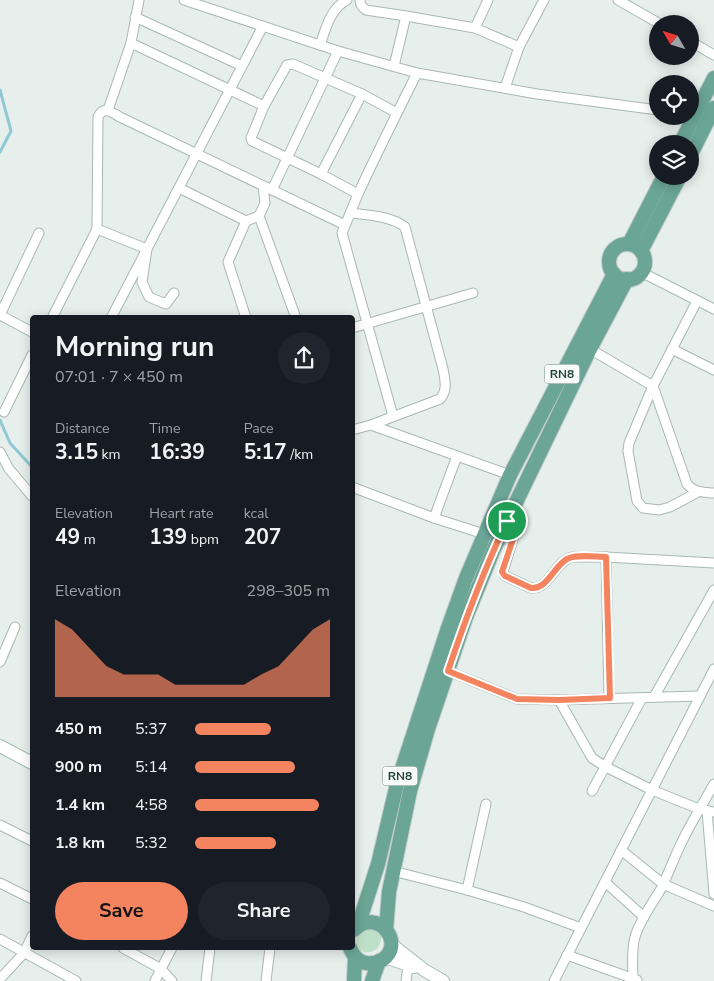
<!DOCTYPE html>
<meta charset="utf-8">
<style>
:root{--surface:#171b24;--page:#20242c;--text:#f1f3f6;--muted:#9ea1a6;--accent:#f4845f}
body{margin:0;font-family:"Nunito Sans",sans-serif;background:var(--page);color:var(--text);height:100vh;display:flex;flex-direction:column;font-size:19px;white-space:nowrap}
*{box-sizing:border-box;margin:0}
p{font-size:16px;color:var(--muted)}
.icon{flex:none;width:28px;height:28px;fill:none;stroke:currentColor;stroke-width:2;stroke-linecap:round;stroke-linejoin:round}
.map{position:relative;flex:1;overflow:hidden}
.details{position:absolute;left:30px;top:315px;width:325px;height:635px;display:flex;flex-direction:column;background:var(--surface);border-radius:5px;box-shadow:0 2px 12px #0003}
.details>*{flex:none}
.needle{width:32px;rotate:309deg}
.fabs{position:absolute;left:649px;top:15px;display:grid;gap:10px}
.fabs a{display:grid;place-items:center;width:50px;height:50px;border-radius:50%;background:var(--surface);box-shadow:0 2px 12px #0003;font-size:25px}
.pin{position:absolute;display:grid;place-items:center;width:42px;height:42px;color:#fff;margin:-21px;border:2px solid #fff;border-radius:50%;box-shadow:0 1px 5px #0007}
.round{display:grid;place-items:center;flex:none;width:52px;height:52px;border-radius:26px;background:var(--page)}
.overview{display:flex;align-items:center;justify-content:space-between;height:85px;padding:0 25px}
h1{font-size:28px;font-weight:700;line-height:38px}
.metrics{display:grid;grid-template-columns:repeat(3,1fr);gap:8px;height:85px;padding:5px 25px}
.metrics div{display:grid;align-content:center}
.metrics b{font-size:21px;font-weight:700}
.metrics small{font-size:14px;font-weight:400}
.metrics p{font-size:14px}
.chart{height:140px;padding:10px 25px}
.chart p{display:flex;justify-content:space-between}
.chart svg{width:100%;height:90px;margin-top:5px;fill:var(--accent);opacity:.7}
.button{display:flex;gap:10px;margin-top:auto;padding:10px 25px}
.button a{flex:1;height:58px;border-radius:30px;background:var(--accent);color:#111;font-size:20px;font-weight:700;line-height:58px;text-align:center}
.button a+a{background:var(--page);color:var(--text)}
ul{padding:0 25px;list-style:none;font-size:16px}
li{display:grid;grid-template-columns:80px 60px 1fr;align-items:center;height:38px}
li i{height:12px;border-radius:6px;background:var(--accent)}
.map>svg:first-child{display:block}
.green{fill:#bfe0c8}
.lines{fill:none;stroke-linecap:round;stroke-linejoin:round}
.stream{stroke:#8ec9d4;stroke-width:3}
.street-casing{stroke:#a8b8b2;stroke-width:11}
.secondary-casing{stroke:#a4bbb3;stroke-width:14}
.primary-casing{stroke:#c2cac8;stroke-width:16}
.street{stroke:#fff;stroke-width:9}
.secondary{stroke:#fff;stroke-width:12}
.primary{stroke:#6aa596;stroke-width:14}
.route-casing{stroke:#fff;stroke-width:10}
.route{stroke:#f4845f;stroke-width:6}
.labels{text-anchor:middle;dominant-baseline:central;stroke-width:5;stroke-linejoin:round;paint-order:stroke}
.shield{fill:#f7fbf9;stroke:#637a73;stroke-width:1}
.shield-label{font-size:12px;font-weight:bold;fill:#24423a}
</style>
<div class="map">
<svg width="714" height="981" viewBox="0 0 714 981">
<rect width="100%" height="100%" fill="#e6efeb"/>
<path class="green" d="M370,925L381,935C383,957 354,959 354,936Z"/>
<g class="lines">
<g class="stream">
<path d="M0,90L11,131L0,152"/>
<path d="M0,420L10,443L32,467"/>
</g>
<defs>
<g id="street">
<path d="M184,0L338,51L417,73L537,94L658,110"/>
<path d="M360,0C360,5 362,7 366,10L406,16L475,28L519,47"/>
<path d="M618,0L660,24"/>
<path d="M135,17L242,66"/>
<path d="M475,28L488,0"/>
<path d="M690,41L714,55"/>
<path d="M131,43L264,106"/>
<path d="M320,45C326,28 330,9 347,0"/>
<path d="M394,66L406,16"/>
<path d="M505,88L519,47L544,0"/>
<path d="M108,110L131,43L139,0"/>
<path d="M397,113L362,94L293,64L287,65L264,106L251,138L252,141L321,174L358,194C377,153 397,113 417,73"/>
<path d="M321,174L362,94"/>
<path d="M263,186L265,203L259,216L296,318"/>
<path d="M179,188L246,221L259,216"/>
<path d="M272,190L338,51"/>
<path d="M358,194L342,233L393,416"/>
<path d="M351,213C367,215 392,216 405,227L443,369C445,380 448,390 440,399L371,425L352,430"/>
<path d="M246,221L228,262L246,318"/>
<path d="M97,229L147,249L142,282L149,297L166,304L174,293"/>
<path d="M641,272L714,309"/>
<path d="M697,301L653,386L629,443L628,451L637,501L643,508L659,510L670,507L698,492"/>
<path d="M0,315L39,233"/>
<path d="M0,315L32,332"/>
<path d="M52,318L97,229L98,117C104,105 111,112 120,117L345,225"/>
<path d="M111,318L263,26"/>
<path d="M352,328L473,293"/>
<path d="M590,349L653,386L687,484C695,493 703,492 714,493"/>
<path d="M672,349L714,370"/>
<path d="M4,412L32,355"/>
<path d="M371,425L510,475"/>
<path d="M0,452L9,469L32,496"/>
<path d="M352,487L434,518L484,534"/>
<path d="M434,518L457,456"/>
<path d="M507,521L513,531L514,536L503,572L505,576L531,588C549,590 555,561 572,557H606L714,563"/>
<path d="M606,557L609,698"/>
<path d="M0,662L15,627"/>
<path d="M448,671L517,699L559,700L700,696"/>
<path d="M654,697L714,590"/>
<path d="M559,700L592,758L606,767L652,790L699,809L714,812"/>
<path d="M592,791L642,698"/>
<path d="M707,811L714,894"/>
<path d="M0,825L32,841"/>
<path d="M621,850L663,884L714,906"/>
<path d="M393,871L467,890L524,907L581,928"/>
<path d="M605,882L644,917"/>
<path d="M0,883L32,899"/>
<path d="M467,890L486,804"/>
<path d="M0,939L76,981"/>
<path d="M123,948L161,969L155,981"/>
<path d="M172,948L161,969L172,981"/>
<path d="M567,955L637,980"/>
<path d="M0,979L24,953L32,936"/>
<path d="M633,979C633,965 631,951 635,937C640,919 653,903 662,887C668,874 673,861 679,848C689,826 702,805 714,784"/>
<path d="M206,981L210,948"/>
<path d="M266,981L270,948"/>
<path d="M406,981L408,965"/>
<path d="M554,981L714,669"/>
</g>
<g id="secondary">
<path d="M0,746L32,763"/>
<path d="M391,944L424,970L443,981"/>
<path d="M385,957L414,967"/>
</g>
<g id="primary">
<path d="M680,144L714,78"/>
<path d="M690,156L714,108"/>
<path d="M629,244L664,176"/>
<circle cx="627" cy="262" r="18"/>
<path d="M641,251L680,176"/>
<path d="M358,926L378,864L397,784L448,628L466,578L510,475L614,274"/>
<path d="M386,930L389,892L410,791L428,729L466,617L493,551L507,521L590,349L627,279"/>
<path d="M350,948C353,955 358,962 366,963C372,964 377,963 382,960C407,944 377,906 354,930"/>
<path d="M354,981L355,957"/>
<path d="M372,981L379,961"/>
</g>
</defs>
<use href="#street" class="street-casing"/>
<use href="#secondary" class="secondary-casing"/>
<use href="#primary" class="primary-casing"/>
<use href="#street" class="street"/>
<use href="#secondary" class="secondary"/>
<use href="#primary" class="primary"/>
</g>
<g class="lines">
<defs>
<path id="route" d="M507,521L513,531L514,536L502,572L505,576L531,588C547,590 554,566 567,559C575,554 596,557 606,557L610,698L559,700L517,699L448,671C465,620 484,570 507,521Z"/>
</defs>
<use href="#route" class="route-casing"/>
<use href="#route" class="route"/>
</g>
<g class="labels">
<g class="shield">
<rect x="544.5" y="364.5" width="35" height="19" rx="4"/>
<rect x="382.5" y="766.5" width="35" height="19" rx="4"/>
</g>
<g class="shield-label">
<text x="562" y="374">RN8</text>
<text x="400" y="776">RN8</text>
</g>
</g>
</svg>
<div class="fabs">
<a><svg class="needle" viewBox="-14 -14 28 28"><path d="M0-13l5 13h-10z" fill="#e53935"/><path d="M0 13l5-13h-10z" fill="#9ea1a6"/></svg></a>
<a><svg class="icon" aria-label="locate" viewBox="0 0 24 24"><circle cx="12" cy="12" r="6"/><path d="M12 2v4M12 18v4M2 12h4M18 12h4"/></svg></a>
<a><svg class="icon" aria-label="layers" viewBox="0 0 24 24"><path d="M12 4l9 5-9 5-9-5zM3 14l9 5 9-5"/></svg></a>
</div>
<div class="pin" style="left:507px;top:521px;background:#1e9e55"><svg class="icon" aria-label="arrive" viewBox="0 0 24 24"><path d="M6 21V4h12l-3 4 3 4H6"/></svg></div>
<section class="details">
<div class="overview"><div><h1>Morning run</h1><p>07:01 · 7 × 450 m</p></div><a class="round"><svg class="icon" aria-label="share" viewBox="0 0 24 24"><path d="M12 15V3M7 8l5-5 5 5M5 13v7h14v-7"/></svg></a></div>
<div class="metrics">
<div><p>Distance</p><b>3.15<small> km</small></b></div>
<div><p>Time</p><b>16:39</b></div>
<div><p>Pace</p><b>5:17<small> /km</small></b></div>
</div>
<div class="metrics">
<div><p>Elevation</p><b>49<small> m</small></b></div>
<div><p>Heart rate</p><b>139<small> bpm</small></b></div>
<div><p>kcal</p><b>207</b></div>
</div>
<div class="chart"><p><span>Elevation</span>298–305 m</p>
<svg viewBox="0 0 160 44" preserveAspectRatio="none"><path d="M0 44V6L10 11L20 20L30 29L40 33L50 33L60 33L70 38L80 38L90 38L100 38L110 38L120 33L130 29L140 20L150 11L160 6V44z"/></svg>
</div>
<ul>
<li><b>450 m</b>5:37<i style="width:56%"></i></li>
<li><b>900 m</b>5:14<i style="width:74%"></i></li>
<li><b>1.4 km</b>4:58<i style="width:92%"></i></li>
<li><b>1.8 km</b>5:32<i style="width:60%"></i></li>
</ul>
<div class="button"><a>Save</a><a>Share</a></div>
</section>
</div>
